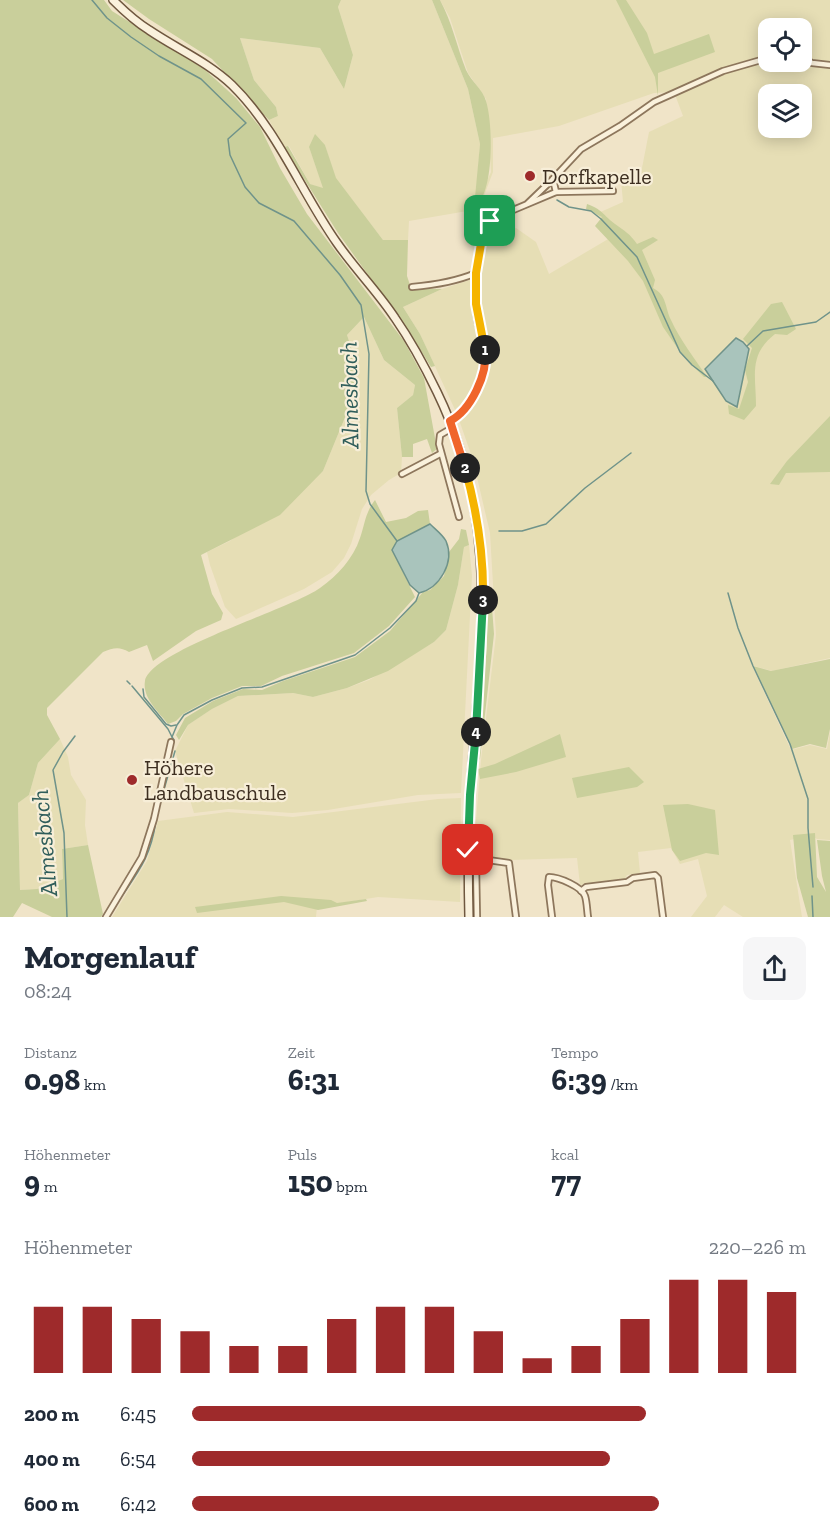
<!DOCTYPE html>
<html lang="de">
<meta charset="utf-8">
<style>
:root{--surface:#fff;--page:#f6f6f7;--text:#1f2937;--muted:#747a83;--accent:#9e2a2b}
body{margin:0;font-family:"Zilla Slab",serif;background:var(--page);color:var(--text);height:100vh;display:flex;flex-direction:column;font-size:22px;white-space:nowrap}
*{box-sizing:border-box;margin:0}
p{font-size:20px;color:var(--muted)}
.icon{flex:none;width:33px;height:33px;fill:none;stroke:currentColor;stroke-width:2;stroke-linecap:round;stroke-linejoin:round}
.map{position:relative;height:917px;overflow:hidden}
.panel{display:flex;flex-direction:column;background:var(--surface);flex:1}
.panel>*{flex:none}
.fabs{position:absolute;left:758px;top:18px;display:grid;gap:12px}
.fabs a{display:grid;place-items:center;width:54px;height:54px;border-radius:12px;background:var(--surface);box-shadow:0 3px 15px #0003;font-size:30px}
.pin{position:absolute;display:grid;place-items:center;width:51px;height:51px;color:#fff;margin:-26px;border-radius:12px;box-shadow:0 3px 9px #0006}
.km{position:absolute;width:30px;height:30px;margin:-15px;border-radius:50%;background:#222;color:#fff;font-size:16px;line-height:30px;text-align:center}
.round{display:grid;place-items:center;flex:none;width:63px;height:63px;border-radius:12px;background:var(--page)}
.overview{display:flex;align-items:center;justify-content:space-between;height:102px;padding:0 24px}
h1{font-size:33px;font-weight:700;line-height:45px}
.stats{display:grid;grid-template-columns:repeat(3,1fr);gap:9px;height:102px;padding:6px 24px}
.stats div{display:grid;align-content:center}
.stats b{font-size:30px;font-weight:700}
.stats small{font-size:16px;font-weight:400}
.stats p{font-size:16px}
.chart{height:168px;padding:12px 24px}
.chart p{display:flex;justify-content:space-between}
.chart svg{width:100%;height:108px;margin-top:6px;stroke:var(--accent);stroke-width:6}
ul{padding:0 24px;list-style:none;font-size:20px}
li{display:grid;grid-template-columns:96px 72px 1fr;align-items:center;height:45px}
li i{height:15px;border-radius:8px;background:var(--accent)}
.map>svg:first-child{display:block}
.farmland{fill:#e6deb5;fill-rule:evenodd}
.green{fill:#c9cf9b}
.water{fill:#a9c4bc;stroke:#6f938a;stroke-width:1.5}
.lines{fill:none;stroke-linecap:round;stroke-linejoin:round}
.stream{stroke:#6f938a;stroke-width:1.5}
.minor-casing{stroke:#8d765c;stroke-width:8}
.secondary-casing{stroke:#6f573f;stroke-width:10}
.minor{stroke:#faf1dc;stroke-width:4.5}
.secondary{stroke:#faf1dc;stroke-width:7}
.split-1-casing{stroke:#fff;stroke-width:12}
.split-2-casing{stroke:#fff;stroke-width:12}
.split-3-casing{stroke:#fff;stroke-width:12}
.split-4-casing{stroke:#fff;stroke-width:12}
.split-5-casing{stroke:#fff;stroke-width:12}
.split-1{stroke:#f5b400;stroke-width:8}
.split-2{stroke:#f0652b;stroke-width:8}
.split-3{stroke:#f5b400;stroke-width:8}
.split-4{stroke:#22a559;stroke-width:8}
.split-5{stroke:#22a559;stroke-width:8}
.poi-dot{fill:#9e2a2b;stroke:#f7eed8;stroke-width:2}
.labels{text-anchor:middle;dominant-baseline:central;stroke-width:4.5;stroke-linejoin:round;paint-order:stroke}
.poi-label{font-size:22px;fill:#3d2e20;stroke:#f7eed8;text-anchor:start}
.water-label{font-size:24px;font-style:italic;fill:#2f5d5a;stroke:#f7eed8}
</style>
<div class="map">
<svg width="830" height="917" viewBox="0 0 830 917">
<rect width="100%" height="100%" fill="#f0e4c8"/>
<g class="farmland">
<path d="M341,0H432L468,89L480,144L475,207L491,172L486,99L468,73L450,18L440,0H830V658L772,671L754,666L753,668L791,750L810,745L827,749L830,732V840L817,839L812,836L790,840L802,917H743L724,905L715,917H691L707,896L698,859L680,864L671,848L638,852L640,873L627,875L624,881L580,885L577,858L510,860L473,856L481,760L496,635L490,533L473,460L457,414L420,334L403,307L442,289L479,277L488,235L497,236L516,228L536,242L549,274L615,235L596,214L623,202L621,180L641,173L649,132L683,116L674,92L654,93L559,126L493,138V172L479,209L409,221L408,240H383L335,178L325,145L309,147L324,189L310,184L289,146L284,147L269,120L278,116L276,107L254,80L240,38L320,48L344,89L353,55L338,7ZM768,28H801V62H768ZM768,94H801V128H768Z"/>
<path d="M364,317L384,360L415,385L413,395L397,408L402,457L401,473L389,480L371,495L362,509L351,544L344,558L332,572L304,589L236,619L225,607L210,565L207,552L230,541L323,471L348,410L359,370L347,335Z"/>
<path d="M469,545L472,576L461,793L418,795L328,810L292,813L229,809L194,813L175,751L188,725L212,709L238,696L293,693L313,697L347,688L369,680L419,651L434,642L446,630L458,585L464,547Z"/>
<path d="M60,739L68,757L71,775L86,800L85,825L88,845L62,849L63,879L37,889L20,890L18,803L29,795L38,763Z"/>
<path d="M461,798L460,902L378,897L317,907L316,917H112L147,861L158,821L227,812L293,817L438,799Z"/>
</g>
<g class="green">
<path d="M0,0H104L112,11L204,69L236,98L260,127L280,168L307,214L404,341L424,378L437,449L432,453L427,439L413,444V457H402L397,408L413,395L415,385L384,360L364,317L347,335L359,370L348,410L323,471L280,515L201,555L212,594L223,613L221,620L196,631L153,661L147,645L129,652C119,646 113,648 103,652L47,708V715L60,739L38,763L29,795L18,803L20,890L37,889L63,879L62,849L88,845L103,914L101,917H52L22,903L13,917H0Z"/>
<path d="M123,0H341L338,7L353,55L344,89L320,48L240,38L254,80L276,107L278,116L269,120L212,59L149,19Z"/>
<path d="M432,0H440C452,22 457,47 466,70C471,81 483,90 486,101C493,123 495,194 474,208L480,144L468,89Z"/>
<path d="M616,0H626L647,33L654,54L709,34L715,52L658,73V96L655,77Z"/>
<path d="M315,134L325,145L336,178L383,240H408L407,276L411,288L442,289L403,307L420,334L435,366L431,367L410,333L338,233L284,147L288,146L310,184L323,188L309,147Z"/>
<path d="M587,204C602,209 603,215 615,224C625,231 630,234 637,244L653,237L658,240L642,250L655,280L653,288C667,295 665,308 671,320C680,340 695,359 707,377H704L683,356L663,327L643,281L628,261L595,226L602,217L586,209Z"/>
<path d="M782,302L796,329L787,335L775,334C748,355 756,376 756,406L744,420L729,414L728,405L739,409L748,382L745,370L752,348L743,339L771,304Z"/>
<path d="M830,416V472L786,473L779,485L770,484L787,461Z"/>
<path d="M375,500L386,522L406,518L418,511L428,510L430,524L397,541L392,550L415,597L389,626L354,653L282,676L261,686H242L212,698L183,714L176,721L168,724C159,712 142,698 145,681C151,650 289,610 320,588C338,575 353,559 360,538C365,524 365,513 375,500Z"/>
<path d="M461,529L466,530L469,545L464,547L458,585L446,630L434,642L388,671L347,688L313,697L293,693L238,696L212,709L188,725L179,740L176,735L185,718L213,701L243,689L262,690L283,681L355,657L390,631L423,592L430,590L444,576L449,552L459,539Z"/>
<path d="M491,594L494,634L480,759L477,762L487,645V595Z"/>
<path d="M830,659V729L826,748L810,744L792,749L753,666L771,671Z"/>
<path d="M560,734L566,757L516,772L480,779L478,769L495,764Z"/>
<path d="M629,767L644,782L637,787L577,798L572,778Z"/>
<path d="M688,804L715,810L719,855L706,853L680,861L672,850L663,805Z"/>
<path d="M815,833L817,877L826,892L822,876L817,840L830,841V917H808L797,878L793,835Z"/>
<path d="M281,896L331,900L337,903L366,899L367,901L318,910L284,902L197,913L195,907Z"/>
</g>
<g class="water">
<path d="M736,338L743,342L749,349L737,407L726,401L705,369Z"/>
<path d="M430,524C435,529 443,535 446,541C455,562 440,588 419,593L410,585L392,550L397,541Z"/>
</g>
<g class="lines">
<g class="stream">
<path d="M92,0L107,18L131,37L159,56L201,79L246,123L228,139L230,155L245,187L259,203L294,221L340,275L361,305L369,354L366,491L370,504L397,541"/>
<path d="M557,200L569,207L591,211L601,219L637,257L680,352L692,365L713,381"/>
<path d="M747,346L763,331L816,322L830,312"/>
<path d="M499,531H522L546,524L585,488L631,453"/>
<path d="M728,593L738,628L753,666L790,744L808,799V828L813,887"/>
<path d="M127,681L130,684"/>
<path d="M132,686L168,729L172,737"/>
<path d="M143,689L144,697L166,724L171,726L176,725"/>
<path d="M174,740L172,737L177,725L184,715L212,700L242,688L262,687L355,655L390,628L416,601L419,593"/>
<path d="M159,807L175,751"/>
<path d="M812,896L813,917"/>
<path d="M114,908C135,875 150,862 156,821"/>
<path d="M67,917L64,833L53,770L63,752L75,736"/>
</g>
<defs>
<g id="minor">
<path d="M801,57L812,63L830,65"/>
<path d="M556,192L613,191"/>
<path d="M528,203L553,179L581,149L620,126L654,102L723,71L768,58"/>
<path d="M412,287C435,285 455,282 476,273"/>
<path d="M450,421C467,412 485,379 486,360C487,346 479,332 477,319C474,299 475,246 485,228C489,222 493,220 499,216L556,192L553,179"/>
<path d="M452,428L440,435L439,444L459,517"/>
<path d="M402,474L440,454"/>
<path d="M581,891L586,887L627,882L633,878L655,875L658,878L663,917"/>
<path d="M106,917L142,857L154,819L171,742"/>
<path d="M477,917L476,863L477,859H481L509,863L516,917"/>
<path d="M552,917L548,885L549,877C559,877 582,887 585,896C587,902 587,911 588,917"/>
</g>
<path id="secondary" d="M113,0C124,11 136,22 149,30C177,49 208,62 232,85C278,130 301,192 337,243C355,269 378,292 395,318C411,341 425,367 437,392C503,528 479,652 470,796C468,836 468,877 469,917"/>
</defs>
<use href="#minor" class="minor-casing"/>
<use href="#secondary" class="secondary-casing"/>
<use href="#minor" class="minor"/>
<use href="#secondary" class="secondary"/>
</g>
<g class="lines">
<defs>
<path id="split-1" d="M485,350L476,304V273L482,238L483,231L490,221"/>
<path id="split-2" d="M465,468L450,421C471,410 488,374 485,350"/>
<path id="split-3" d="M465,468C477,511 484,556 483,600"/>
<path id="split-4" d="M476,732L483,600"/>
<path id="split-5" d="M468,850L470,795L476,732"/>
</defs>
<use href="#split-1" class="split-1-casing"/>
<use href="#split-2" class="split-2-casing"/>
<use href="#split-3" class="split-3-casing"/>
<use href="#split-4" class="split-4-casing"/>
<use href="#split-5" class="split-5-casing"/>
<use href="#split-1" class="split-1"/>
<use href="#split-2" class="split-2"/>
<use href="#split-3" class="split-3"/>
<use href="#split-4" class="split-4"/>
<use href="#split-5" class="split-5"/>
</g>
<g class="poi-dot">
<circle cx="530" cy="176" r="6"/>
<circle cx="132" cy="780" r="6"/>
</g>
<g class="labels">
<g class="poi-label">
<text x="542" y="176">Dorfkapelle</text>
<text x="144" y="767">Höhere<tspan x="144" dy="25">Landbauschule</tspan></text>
</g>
<g class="water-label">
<text transform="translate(349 395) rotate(-91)">Almesbach</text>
<text transform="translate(44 843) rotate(-95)">Almesbach</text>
</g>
</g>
</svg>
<div class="fabs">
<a><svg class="icon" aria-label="locate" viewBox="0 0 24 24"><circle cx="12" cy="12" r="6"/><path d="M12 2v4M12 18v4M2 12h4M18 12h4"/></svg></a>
<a><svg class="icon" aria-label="layers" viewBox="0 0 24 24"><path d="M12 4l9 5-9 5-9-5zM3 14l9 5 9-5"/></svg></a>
</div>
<div class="pin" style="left:490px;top:221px;background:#1e9e55"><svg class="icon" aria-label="arrive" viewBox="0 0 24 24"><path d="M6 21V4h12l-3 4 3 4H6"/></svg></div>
<div class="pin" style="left:468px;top:850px;background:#d93025"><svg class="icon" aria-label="check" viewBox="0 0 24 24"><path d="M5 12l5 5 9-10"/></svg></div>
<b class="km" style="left:485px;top:350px">1</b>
<b class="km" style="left:465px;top:468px">2</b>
<b class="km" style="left:483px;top:600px">3</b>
<b class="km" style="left:476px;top:732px">4</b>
</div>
<section class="panel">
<div class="overview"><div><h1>Morgenlauf</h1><p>08:24</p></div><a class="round"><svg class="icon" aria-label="share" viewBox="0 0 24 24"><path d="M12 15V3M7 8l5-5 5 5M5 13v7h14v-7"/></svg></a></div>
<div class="stats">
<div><p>Distanz</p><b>0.98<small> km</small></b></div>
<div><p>Zeit</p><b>6:31</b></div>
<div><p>Tempo</p><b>6:39<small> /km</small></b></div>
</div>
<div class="stats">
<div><p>Höhenmeter</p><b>9<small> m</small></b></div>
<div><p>Puls</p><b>150<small> bpm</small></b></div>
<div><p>kcal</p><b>77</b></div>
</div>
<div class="chart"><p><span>Höhenmeter</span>220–226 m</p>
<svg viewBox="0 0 160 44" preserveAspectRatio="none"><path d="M5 44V17M15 44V17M25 44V22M35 44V27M45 44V33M55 44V33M65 44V22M75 44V17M85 44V17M95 44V27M105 44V38M115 44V33M125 44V22M135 44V6M145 44V6M155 44V11"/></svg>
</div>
<ul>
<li><b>200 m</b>6:45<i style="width:74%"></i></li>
<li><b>400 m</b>6:54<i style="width:68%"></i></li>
<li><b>600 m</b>6:42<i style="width:76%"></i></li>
</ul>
</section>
